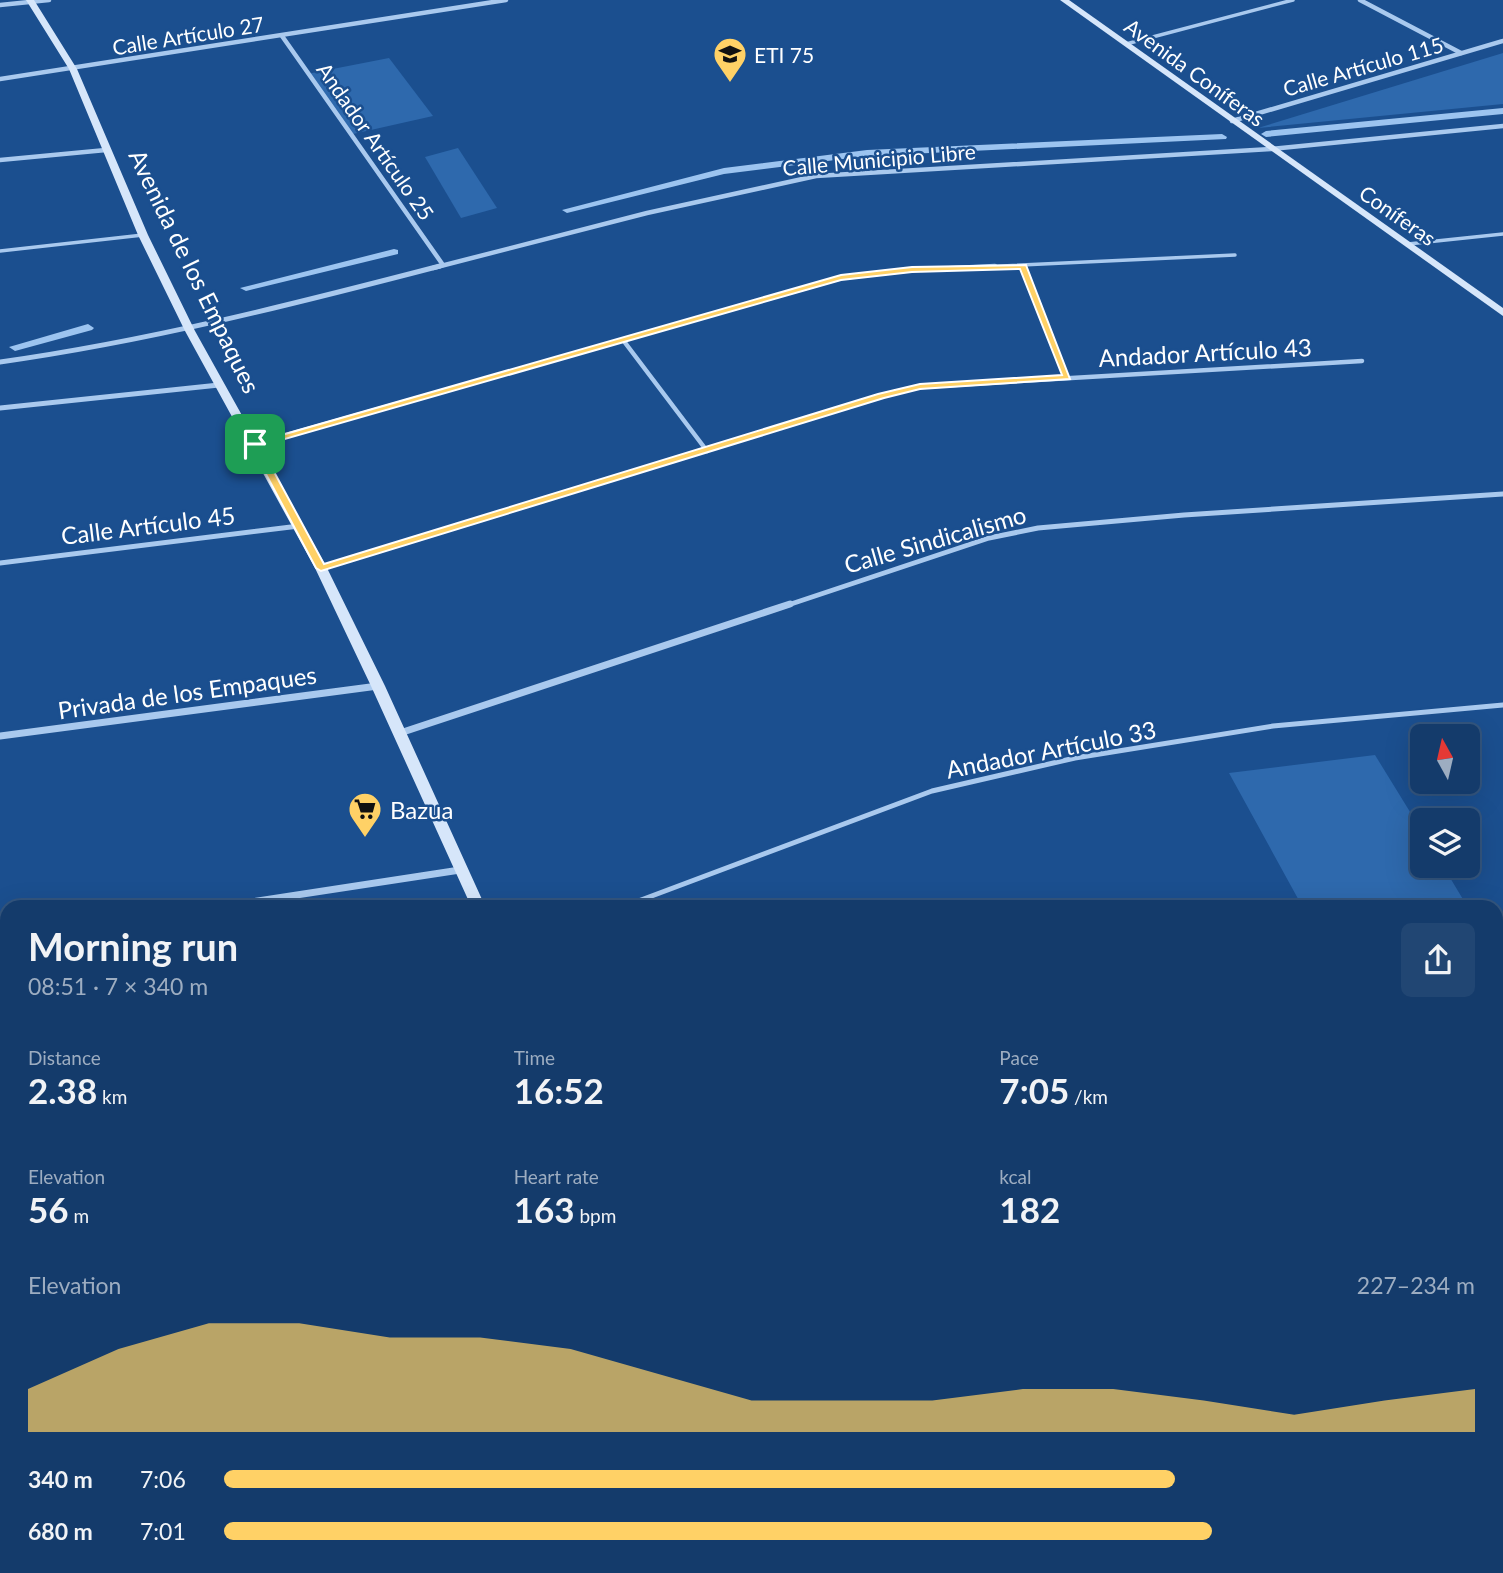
<!DOCTYPE html>
<meta charset="utf-8">
<style>
:root{--surface:#143b6b;--page:#214673;--text:#f1f3f6;--muted:#9dadc1;--line:#33557e;--accent:#ffd166}
body{margin:0;font-family:Lato,sans-serif;background:var(--page);color:var(--text);height:100vh;display:flex;flex-direction:column;font-size:26px;white-space:nowrap}
*{box-sizing:border-box;margin:0}
p{font-size:23px;color:var(--muted)}
.icon{flex:none;width:38px;height:38px;fill:none;stroke:currentColor;stroke-width:2;stroke-linecap:round;stroke-linejoin:round}
.map{position:relative;flex:1;overflow:hidden}
.sheet{position:absolute;left:0px;top:900px;width:1503px;height:674px;display:flex;flex-direction:column;background:var(--surface);border-radius:21px 21px 0 0;box-shadow:0 7px 28px #0002,0 0 0 2px var(--line)}
.sheet>*{flex:none}
.needle{width:46px;rotate:352deg}
.fabs{position:absolute;left:1410px;top:724px;display:grid;gap:14px}
.fabs a{display:grid;place-items:center;width:70px;height:70px;border-radius:10px;background:var(--surface);box-shadow:0 7px 28px #0002,0 0 0 2px var(--line);font-size:35px}
.pin{position:absolute;display:grid;place-items:center;width:60px;height:60px;color:#fff;margin:-30px;border-radius:14px;box-shadow:0 4px 10px #0006}
.round{display:grid;place-items:center;flex:none;width:74px;height:74px;border-radius:10px;background:var(--page)}
.overview{display:flex;align-items:center;justify-content:space-between;height:119px;padding:0 28px}
h1{font-size:38px;font-weight:700;line-height:52px}
.metrics{display:grid;grid-template-columns:repeat(3,1fr);gap:10px;height:119px;padding:7px 28px}
.metrics div{display:grid;align-content:center}
.metrics b{font-size:35px;font-weight:700}
.metrics small{font-size:19px;font-weight:400}
.metrics p{font-size:19px}
.chart{height:196px;padding:14px 28px}
.chart p{display:flex;justify-content:space-between}
.chart svg{width:100%;height:126px;margin-top:7px;fill:var(--accent);opacity:.7}
ul{padding:0 28px;list-style:none;font-size:23px}
li{display:grid;grid-template-columns:112px 84px 1fr;align-items:center;height:52px}
li i{height:18px;border-radius:9px;background:var(--accent)}
.map>svg:first-child{display:block}
.green{fill:#2e69ad}
.lines{fill:none;stroke-linecap:round;stroke-linejoin:round}
.stream{fill:#9cc4f0;fill-rule:evenodd}
.lane-far2{stroke:#a9c9ee;stroke-width:3.5}
.lane-far1{stroke:#a9c9ee;stroke-width:4.5}
.lane{stroke:#a9c9ee;stroke-width:5}
.street-far3{stroke:#a9c9ee;stroke-width:4.5}
.street-far2{stroke:#a9c9ee;stroke-width:5}
.street-far1{stroke:#a9c9ee;stroke-width:7}
.street{stroke:#a9c9ee;stroke-width:9}
.secondary{fill:#d6e6fa;fill-rule:evenodd}
.primary{fill:#f0f6ff;fill-rule:evenodd}
.route{fill:#ffd166;stroke:#fff;stroke-width:2;fill-rule:evenodd}
.labels{text-anchor:middle;dominant-baseline:central;stroke-width:5;stroke-linejoin:round;paint-order:stroke}
.far-street-label{font-size:21px;fill:#fff;stroke:#1b4f8f}
.far-poi-label{font-size:21px;fill:#fff;stroke:#1b4f8f;text-anchor:start}
.street-label{font-size:24px;fill:#fff;stroke:#1b4f8f}
.poi-label{font-size:24px;fill:#fff;stroke:#1b4f8f;text-anchor:start}
</style>
<div class="map">
<svg width="1503" height="1573" viewBox="0 0 1503 1573">
<rect width="100%" height="100%" fill="#1b4f8f"/>
<g class="green">
<path d="M1503,53V104L1258,128Z"/>
<path d="M389,58L433,116L353,134L307,74Z"/>
<path d="M458,148L497,208L461,218L425,157Z"/>
<path d="M1375,755L1423,833V866H1443L1467,906H1302L1229,773Z"/>
<path d="M1503,1451V1573H975L1004,1566H1496V1453Z"/>
</g>
<g class="lines">
<g class="stream">
<path d="M1503,108V114L1266,137L1261,134L1266,131Z"/>
<path d="M1222,134L1227,137L1226,139L867,156L724,174L567,213L562,210L724,168L867,150Z"/>
<path d="M394,249L398,250V254L246,291L240,288Z"/>
<path d="M88,324L94,328L92,330L15,351L9,347Z"/>
</g>
<g class="lane-far2">
<path d="M1126,44L1293,0"/>
<path d="M1408,244L1503,234"/>
<path d="M0,251L143,235"/>
<path d="M958,268L1235,255"/>
</g>
<g class="lane-far1">
<path d="M1023,266L1067,377"/>
<path d="M623,340L707,451"/>
<path d="M255,444L841,278L912,270L995,266"/>
<path d="M321,568L881,396L920,387L1362,361"/>
</g>
<g class="lane">
<path d="M625,906L932,791L1075,758L1273,726L1503,705"/>
<path d="M1496,986L1503,985"/>
</g>
<g class="street-far3">
<path d="M1360,0L1461,53"/>
<path d="M0,5L49,0"/>
<path d="M282,36L443,265"/>
<path d="M0,79L506,0"/>
<path d="M1232,121L1503,41"/>
<path d="M0,160L106,150"/>
<path d="M433,268L647,213L816,176L1271,149L1503,126"/>
</g>
<g class="street-far2">
<path d="M0,362C149,341 294,304 440,266"/>
<path d="M0,408L219,385"/>
<path d="M0,563L299,526"/>
<path d="M785,606L989,538L1038,528L1184,515L1503,494"/>
</g>
<g class="street-far1">
<path d="M400,733L790,604"/>
<path d="M0,736L378,686"/>
<path d="M225,906L460,870"/>
<path d="M0,942L7,941"/>
</g>
<path class="street" d="M0,1255L7,1254"/>
<g class="secondary">
<path d="M26,0H34L77,69L148,235L195,331L327,568L385,686L485,906H471L371,686L315,568L185,331L138,235L69,69Z"/>
<path d="M1060,0H1069L1503,308V316Z"/>
<path d="M788,1566H808L811,1573H791Z"/>
</g>
<g class="primary">
<path d="M1503,1370V1394L1496,1395V1371Z"/>
<path d="M556,1566H610L608,1573H553Z"/>
</g>
</g>
<path class="route" d="M1026,265L1070,379L920,389L884,398L321,571L316,568L250,444L841,275L912,267ZM1020,269L1062,375L920,384L878,394L324,564L260,446L841,280L912,272Z"/>
<defs>
<symbol id="school-pin" viewBox="-11 -11 22 30"><path d="M0 17L-7.5 6A9.5 9.5 0 1 1 7.5 6Z" fill="#ffd166" stroke="#1b4f8f"/><path d="M0-5L7-2L0 1L-7-2ZM-4 1L0 2.5L4 1V4Q0 6-4 4Z" fill="#111"/></symbol>
<symbol id="supermarket-pin" viewBox="-11 -11 22 30"><path d="M0 17L-7.5 6A9.5 9.5 0 1 1 7.5 6Z" fill="#ffd166" stroke="#1b4f8f"/><path d="M-6-5.5h2.5l.6 2H6L4.5 2H-2.5L-4.4-4H-6ZM-1.5 3.2a1.3 1.3 0 1 0 .1 0ZM3 3.2a1.3 1.3 0 1 0 .1 0Z" fill="#111"/></symbol>
</defs>
<g fill-rule="evenodd">
<use href="#school-pin" x="711" y="35" width="38" height="52"/>
<use href="#supermarket-pin" x="346" y="790" width="38" height="52"/>
</g>
<g class="labels">
<g class="far-street-label">
<text transform="translate(188 35) rotate(-9)">Calle Artículo 27</text>
<text transform="translate(1363 66) rotate(-16)">Calle Artículo 115</text>
<text transform="translate(1195 72) rotate(36)">Avenida Coníferas</text>
<text transform="translate(376 141) rotate(55)">Andador Artículo 25</text>
<text transform="translate(879 159) rotate(-5)">Calle Municipio Libre</text>
<text transform="translate(1398 215) rotate(35)">Coníferas</text>
</g>
<g class="far-poi-label">
<text x="754" y="54">ETI 75</text>
</g>
<g class="street-label">
<text transform="translate(195 271) rotate(64)">Avenida de los Empaques</text>
<text transform="translate(1205 352) rotate(-3)">Andador Artículo 43</text>
<text transform="translate(148 525) rotate(-7)">Calle Artículo 45</text>
<text transform="translate(935 539) rotate(-16)">Calle Sindicalismo</text>
<text transform="translate(187 692) rotate(-8)">Privada de los Empaques</text>
<text transform="translate(1051 749) rotate(-11)">Andador Artículo 33</text>
</g>
<g class="poi-label">
<text x="390" y="809">Bazua</text>
</g>
</g>
</svg>
<div class="fabs">
<a><svg class="needle" viewBox="-14 -14 28 28"><path d="M0-13l5 13h-10z" fill="#e53935"/><path d="M0 13l5-13h-10z" fill="#9dadc1"/></svg></a>
<a><svg class="icon" aria-label="layers" viewBox="0 0 24 24"><path d="M12 4l9 5-9 5-9-5zM3 14l9 5 9-5"/></svg></a>
</div>
<div class="pin" style="left:255px;top:444px;background:#1e9e55"><svg class="icon" aria-label="arrive" viewBox="0 0 24 24"><path d="M6 21V4h12l-3 4 3 4H6"/></svg></div>
<section class="sheet">
<div class="overview"><div><h1>Morning run</h1><p>08:51 · 7 × 340 m</p></div><a class="round"><svg class="icon" aria-label="share" viewBox="0 0 24 24"><path d="M12 15V3M7 8l5-5 5 5M5 13v7h14v-7"/></svg></a></div>
<div class="metrics">
<div><p>Distance</p><b>2.38<small> km</small></b></div>
<div><p>Time</p><b>16:52</b></div>
<div><p>Pace</p><b>7:05<small> /km</small></b></div>
</div>
<div class="metrics">
<div><p>Elevation</p><b>56<small> m</small></b></div>
<div><p>Heart rate</p><b>163<small> bpm</small></b></div>
<div><p>kcal</p><b>182</b></div>
</div>
<div class="chart"><p><span>Elevation</span>227–234 m</p>
<svg viewBox="0 0 160 44" preserveAspectRatio="none"><path d="M0 44V29L10 15L20 6L30 6L40 11L50 11L60 15L70 24L80 33L90 33L100 33L110 29L120 29L130 33L140 38L150 33L160 29V44z"/></svg>
</div>
<ul>
<li><b>340 m</b>7:06<i style="width:76%"></i></li>
<li><b>680 m</b>7:01<i style="width:79%"></i></li>
</ul>
</section>
</div>
